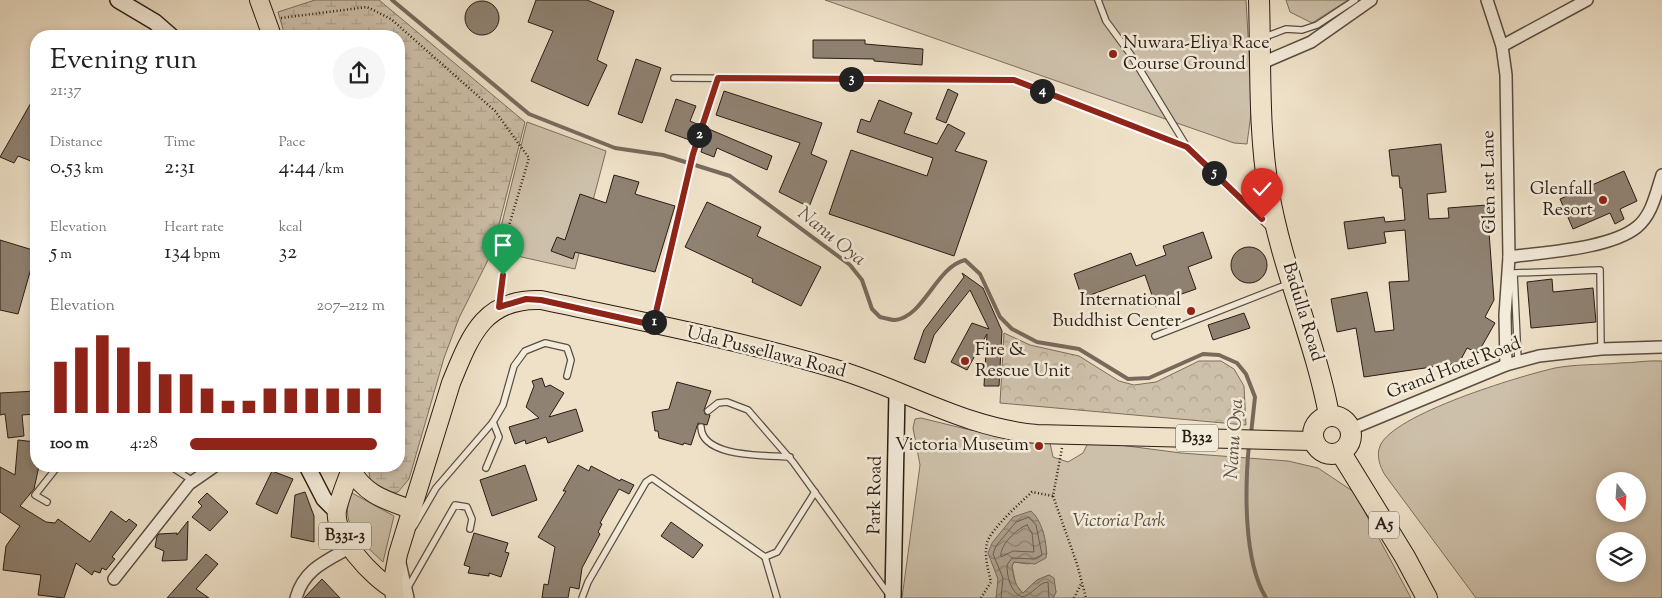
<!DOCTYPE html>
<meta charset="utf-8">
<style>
:root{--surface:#fff;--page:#f6f6f6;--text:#222;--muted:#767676;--accent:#8f2418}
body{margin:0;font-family:"Sorts Mill Goudy",serif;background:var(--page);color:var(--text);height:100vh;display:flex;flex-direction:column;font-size:19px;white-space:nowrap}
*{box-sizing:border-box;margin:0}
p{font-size:16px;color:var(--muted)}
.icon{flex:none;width:28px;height:28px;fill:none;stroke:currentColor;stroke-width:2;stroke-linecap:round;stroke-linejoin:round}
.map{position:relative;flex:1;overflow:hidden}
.sheet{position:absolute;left:30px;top:30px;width:375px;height:442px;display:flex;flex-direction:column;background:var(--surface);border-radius:20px;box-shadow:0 2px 8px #0003}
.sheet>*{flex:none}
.needle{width:32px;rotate:163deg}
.tools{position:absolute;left:1596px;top:472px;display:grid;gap:10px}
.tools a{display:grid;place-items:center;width:50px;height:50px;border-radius:50%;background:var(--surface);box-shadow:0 2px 8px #0003;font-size:25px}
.pin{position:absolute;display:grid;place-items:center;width:42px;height:42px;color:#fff;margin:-51px -21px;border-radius:50% 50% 50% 0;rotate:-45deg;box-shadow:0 0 5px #0007}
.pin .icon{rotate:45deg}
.km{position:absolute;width:25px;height:25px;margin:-12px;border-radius:50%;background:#222;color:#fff;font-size:14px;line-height:25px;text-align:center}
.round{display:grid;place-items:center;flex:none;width:52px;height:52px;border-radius:26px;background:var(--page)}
.overview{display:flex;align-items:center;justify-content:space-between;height:85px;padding:0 20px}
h1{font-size:28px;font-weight:600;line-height:38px}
.figures{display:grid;grid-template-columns:repeat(3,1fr);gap:8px;height:85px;padding:5px 20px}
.figures div{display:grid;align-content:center}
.figures b{font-size:21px;font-weight:600}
.figures small{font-size:14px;font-weight:400}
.figures p{font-size:14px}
.chart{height:140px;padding:10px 20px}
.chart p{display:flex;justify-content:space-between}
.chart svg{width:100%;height:90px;margin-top:5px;stroke:var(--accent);stroke-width:6}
ul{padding:0 20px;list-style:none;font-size:16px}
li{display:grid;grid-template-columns:80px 60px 1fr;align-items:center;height:38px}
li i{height:12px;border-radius:6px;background:var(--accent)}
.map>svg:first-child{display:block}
.green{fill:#cdc0aa;stroke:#7b6e60;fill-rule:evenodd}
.forest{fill:url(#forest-crowns);stroke:#7b6e60}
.wetland{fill:url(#wetland-marsh);stroke:#7b6e60}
.water{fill:url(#water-waves);stroke:#776a5c}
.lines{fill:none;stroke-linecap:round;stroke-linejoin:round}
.shore{stroke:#6a5d50;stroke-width:1}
.stream{stroke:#776a5c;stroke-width:4}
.building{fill:#8f8272;stroke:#291c15}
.lane-casing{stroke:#5a4d42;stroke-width:8}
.street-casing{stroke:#5a4d42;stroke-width:14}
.secondary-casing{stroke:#291c15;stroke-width:18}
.primary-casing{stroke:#291c15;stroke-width:20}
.highway-casing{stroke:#291c15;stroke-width:22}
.path{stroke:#291c15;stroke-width:2.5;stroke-dasharray:1 2.5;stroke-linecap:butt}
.lane{stroke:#f4ecdb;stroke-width:5.5}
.street{stroke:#f4ecdb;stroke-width:11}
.secondary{stroke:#f4ecdb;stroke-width:15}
.primary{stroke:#eee1c8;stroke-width:18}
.highway{stroke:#eee1c8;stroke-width:20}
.route-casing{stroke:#fff;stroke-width:10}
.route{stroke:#8f2418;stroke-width:6}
.poi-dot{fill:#8f2418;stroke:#f4ecdb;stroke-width:2}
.labels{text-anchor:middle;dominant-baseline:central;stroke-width:5;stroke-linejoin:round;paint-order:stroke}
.shield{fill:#f4ecdb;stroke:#665a50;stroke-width:1}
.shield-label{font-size:16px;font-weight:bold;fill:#291c15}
.poi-label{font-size:18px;fill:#291c15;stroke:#f4ecdb;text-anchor:end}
.street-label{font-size:18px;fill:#291c15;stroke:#f4ecdb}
.park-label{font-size:18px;font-style:italic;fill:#5a4d42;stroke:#f4ecdb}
.water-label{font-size:19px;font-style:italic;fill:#5d5044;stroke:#f4ecdb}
</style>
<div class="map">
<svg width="1662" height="598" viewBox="0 0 1662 598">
<defs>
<pattern id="forest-crowns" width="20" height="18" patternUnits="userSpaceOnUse" patternTransform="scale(1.25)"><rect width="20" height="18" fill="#cdc0aa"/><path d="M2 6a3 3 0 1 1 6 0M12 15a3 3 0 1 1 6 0" fill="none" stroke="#b0a491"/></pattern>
<pattern id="wetland-marsh" width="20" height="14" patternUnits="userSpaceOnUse" patternTransform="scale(1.25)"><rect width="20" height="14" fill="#cdc0aa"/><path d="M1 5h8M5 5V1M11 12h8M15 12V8" fill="none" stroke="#b0a491"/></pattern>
<pattern id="water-waves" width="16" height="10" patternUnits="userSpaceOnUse" patternTransform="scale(1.25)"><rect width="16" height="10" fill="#ab9e8b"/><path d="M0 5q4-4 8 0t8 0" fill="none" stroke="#8b8070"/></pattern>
</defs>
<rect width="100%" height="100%" fill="#eee1c8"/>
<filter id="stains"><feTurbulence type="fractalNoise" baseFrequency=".004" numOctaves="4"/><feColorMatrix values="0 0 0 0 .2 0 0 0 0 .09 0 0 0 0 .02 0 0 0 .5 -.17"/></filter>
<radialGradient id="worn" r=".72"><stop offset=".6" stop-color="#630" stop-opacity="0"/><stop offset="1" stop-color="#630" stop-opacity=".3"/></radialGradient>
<g class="green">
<path d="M825,0H1246L1252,106L1247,144L1234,143Z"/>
<path d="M1286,0H1348L1312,23L1290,12Z"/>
<path d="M527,122L606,151L575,269L495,251Z"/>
<path d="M1662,361V598H1476L1385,475C1380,467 1376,455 1380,446C1393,414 1520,376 1555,368C1576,364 1599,365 1620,363C1634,363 1648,360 1662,361ZM1605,481H1638V514H1605ZM1605,541H1638V574H1605Z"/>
<path d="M921,418L970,430L1050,443L1053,457L1068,462L1083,453L1089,441L1181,453L1288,461L1318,468L1354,492L1411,598H1053L1056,592L1053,578L1049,575L1037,580L1023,593L1016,585L1012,566L1014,562L1028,564L1047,554L1043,531L1001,533C981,556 994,556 998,579C999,585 997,592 996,598H902L920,465L913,428L915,419Z"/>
<path d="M352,493L394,516L383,562C362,542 337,524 352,493Z"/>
</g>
<path class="forest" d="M1004,333L1030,345L1079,356L1119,381L1134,385L1156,382L1199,361H1221L1234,369L1244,386L1246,425L1000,403Z"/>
<path class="wetland" d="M315,0H379L525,122L492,252L459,318L444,358L409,479L398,492L382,493L371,485L368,466H399V36H285L278,12Z"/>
<path class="water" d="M1031,511C1042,520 1048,544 1046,558L1035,564L1014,562L1012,566C1013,575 1015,587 1023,593L1037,580L1049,575L1054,578L1056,592L1053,598H996L998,579L988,553L992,543L1013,517Z"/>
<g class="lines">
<g class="shore">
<path d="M1027,525L1032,533L1034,552L1013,551L1001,557C999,546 1017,528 1027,525Z"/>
<path d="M1001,598L1003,578L993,554L996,546L1016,522L1029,517L1036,525L1042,555L1034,559L1012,558L1007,565C1007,576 1010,592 1022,597C1033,595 1037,583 1048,582L1049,598"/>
</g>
<g class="stream">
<path d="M392,0L529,114L615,148L663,155L730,176L850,265L862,280L872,309L880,317C884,318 891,320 895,320C924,317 936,267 965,260L980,274L1000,317L1012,329L1037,342L1079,349L1128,379L1149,378L1203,354L1219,355L1237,363L1246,374L1255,397L1251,434"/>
<path d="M1249,444C1245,487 1243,560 1266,598"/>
</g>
</g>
<g class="building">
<path d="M536,0H587L614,11L597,60L607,65L588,106L531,81L553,31L528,22Z"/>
<circle cx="482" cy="18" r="17"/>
<path d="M813,40H865V44L923,49L922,65L874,61V59L813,58Z"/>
<path d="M636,59L661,68L642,123L618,114Z"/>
<path d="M948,89L958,94L946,123L936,119Z"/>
<path d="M724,91L822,123L811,154L827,161L809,207L779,192L800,143L716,115Z"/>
<path d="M36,94V163L18,156L14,163L0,157Z"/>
<path d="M676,99L696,106L690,121L772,156L767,170L717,148L714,157L701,152L703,145L665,131Z"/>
<path d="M879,100L912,113L904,133L937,144L948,124L965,133L955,151L987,161L954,256L829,214L851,150L927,176L933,158L857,132L861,119L870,122Z"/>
<path d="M1441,144L1446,192L1427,194L1429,219L1449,218L1448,208L1487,205L1494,300L1485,317L1495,323L1478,353L1467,348L1459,363L1364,377L1356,328L1337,332L1331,299L1367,292L1375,332L1394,330L1389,282L1409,281L1405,230L1384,232L1386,243L1348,249L1344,222L1384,217L1385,222L1405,220L1402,188H1400L1399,176H1392L1389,150Z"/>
<path d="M1624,171L1637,201L1620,209L1624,219L1615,224L1610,213L1573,229L1560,199Z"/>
<path d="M614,175L639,182L635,194L675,206L655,272L575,252L573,259L551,251L557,237L565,240L580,194L606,203Z"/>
<path d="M707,202L761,227L757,236L821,267L801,306L752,282L753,279L685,247Z"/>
<path d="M1203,232L1212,258L1188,267L1196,289L1173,297L1174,301L1156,307L1145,275L1082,298L1074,274L1131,253L1136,266L1166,255L1163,246Z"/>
<path d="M0,240L36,251L18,314L0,310Z"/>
<circle cx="1249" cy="265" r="18"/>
<path d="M962,273L983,288L1002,331L999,386H984L987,334L967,370L951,362L972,323L989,329L970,290L934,335L925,363L914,359L924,330L964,277Z"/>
<path d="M1552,279L1553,292L1593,288L1596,322L1531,328L1527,282Z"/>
<path d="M1244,313L1250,328L1213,340L1208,325Z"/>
<path d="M542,378L545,387L550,385L564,393L549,417L576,409L583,431L548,443L546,437L526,444L525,440L515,444L509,427L539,418L526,407L534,386L532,381Z"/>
<path d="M677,382L711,391L704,410L705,414L710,415L707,425L698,423L691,445L684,443L683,445L659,438L658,431H655L652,412L669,409Z"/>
<path d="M36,391V414L22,415L24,436L8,438L5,414L0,415V393Z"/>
<path d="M18,440L36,442V466H39L34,489L20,506L46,522L55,523L58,519L90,542L111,511L126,522L129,519L137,525L112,557L115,559L106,570L102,568L100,573L94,571L92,575L76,563L64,598L38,595L41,575L3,570L6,546L20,526L0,512V467L15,475Z"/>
<path d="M525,465L537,500L492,516L480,480Z"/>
<path d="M578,465L589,471L591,466L620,481L621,479L634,485L629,494L619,489L600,523L602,524L598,532L600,534L582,568L579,589L570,587L568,598H542L544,584L548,585L555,547L538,537L566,491H563Z"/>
<path d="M272,471L293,479L277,514L256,504Z"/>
<path d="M305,492L314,516V542L291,537L295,495Z"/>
<path d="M207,493L228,512L210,531L192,517L202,506L198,502Z"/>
<path d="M188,521L187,560L162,561L164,551L155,547L157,536L159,534L177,533V535Z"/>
<path d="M671,522L703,545L693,558L661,536Z"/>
<path d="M474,533L508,543L505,552L509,553L501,577L489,573V576L468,573L470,567L464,565Z"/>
<path d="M206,554L218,564L196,589L209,598H167Z"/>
<path d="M322,579L340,598H304Z"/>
</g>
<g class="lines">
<defs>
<g id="lane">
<path d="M1098,0L1106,21L1131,55L1187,147"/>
<path d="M1262,38L1286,29L1302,30L1317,25L1355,0"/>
<path d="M674,78L1014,80L1187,147L1269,227"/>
<path d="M1155,336L1288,284"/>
<path d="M1518,361L1514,273L1600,270L1601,349"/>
<path d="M708,411L718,403L727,402L748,410L793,462L890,596"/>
<path d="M701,427C702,458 766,455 790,457"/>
<path d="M170,466L193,481"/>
<path d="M486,468L499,437L493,422"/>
<path d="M47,502L35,495L58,466"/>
<path d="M414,526L436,488L493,422L503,405L514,366L525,351L545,343L567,348L571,360L567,376"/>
<path d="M765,557L777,598"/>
<path d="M407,589L455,505L467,507L472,519L470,529"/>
<path d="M582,598L588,582L646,482L652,478L765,557L777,552L815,492"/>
</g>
<g id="street">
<path d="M1487,0L1502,46L1506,75L1509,257L1505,315L1506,365"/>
<path d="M1502,46L1587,0"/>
<path d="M1262,63L1311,42L1371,0"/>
<path d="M1509,257C1544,252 1610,249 1637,227C1652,215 1656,193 1662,175"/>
<path d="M1351,429L1506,365L1539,356L1601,349L1662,347"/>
<path d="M400,563L408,598"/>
<path d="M114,579L189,484L215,466"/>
<path d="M296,598C304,569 326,561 351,547"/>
</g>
<g id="secondary">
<path d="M118,0L155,22L171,36"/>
<path d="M307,466L324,499L337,512"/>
<path d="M893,598L897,392"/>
</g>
<g id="primary">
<path d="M259,0L272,36"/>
<path d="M352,466C347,480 340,496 337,510C333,536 373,578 393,589"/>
<path d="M351,469C364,494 385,500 410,509"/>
<path d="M395,598L393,580L398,554L451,383C470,337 483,298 541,300C639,321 739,340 836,369C904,389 965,428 1037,434L1313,441"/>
</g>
<g id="highway">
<path d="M1259,0C1261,64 1258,130 1269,193C1282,269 1315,340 1329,415"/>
<circle cx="1332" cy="435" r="19"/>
<path d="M1341,453L1405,557L1427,598"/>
</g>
</defs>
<use href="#lane" class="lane-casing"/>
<use href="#street" class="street-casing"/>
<use href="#secondary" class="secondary-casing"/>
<use href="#primary" class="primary-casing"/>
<use href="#highway" class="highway-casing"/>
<g class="path">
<path d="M281,18L367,7L391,19L495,111L529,158L498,263L503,275L501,291"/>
<path d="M657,311L693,154L715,87"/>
<path d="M1062,448L1053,496L1077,564L1086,598"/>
<path d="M981,598L991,582C988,569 984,556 987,543C990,530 1021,502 1032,492L1053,496"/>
<path d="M1074,598L1081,584"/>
</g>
<use href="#lane" class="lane"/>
<use href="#street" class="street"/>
<use href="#secondary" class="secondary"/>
<use href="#primary" class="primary"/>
<use href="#highway" class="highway"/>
</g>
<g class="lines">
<defs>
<path id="route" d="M503,275L499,307L526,299L541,300L653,325L693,154L718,78L1014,80L1187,147L1262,219"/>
</defs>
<use href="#route" class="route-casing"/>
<use href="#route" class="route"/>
</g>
<g class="poi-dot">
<circle cx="1113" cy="54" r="5"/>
<circle cx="1603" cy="200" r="5"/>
<circle cx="1191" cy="311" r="5"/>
<circle cx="965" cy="361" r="5"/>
<circle cx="1039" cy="446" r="5"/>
</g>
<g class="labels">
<g class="shield">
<rect x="1176" y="424.5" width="42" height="27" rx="4"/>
<rect x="1369" y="511.5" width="30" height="27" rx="4"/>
<rect x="319" y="522.5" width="52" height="27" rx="4"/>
</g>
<g class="shield-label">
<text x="1197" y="438">B332</text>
<text x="1384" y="525">A5</text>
<text x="345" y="536">B331-3</text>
</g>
<g class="poi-label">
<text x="1123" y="44" text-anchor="start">Nuwara-Eliya Race<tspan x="1123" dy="21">Course Ground</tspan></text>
<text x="1593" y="190">Glenfall<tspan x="1593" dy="21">Resort</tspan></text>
<text x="1181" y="301">International<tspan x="1181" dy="21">Buddhist Center</tspan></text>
<text x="975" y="351" text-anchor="start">Fire &amp;<tspan x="975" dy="21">Rescue Unit</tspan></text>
<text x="1029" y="446">Victoria Museum</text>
</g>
<g class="street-label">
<text transform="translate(1490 182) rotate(-91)">Glen 1st Lane</text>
<text transform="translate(1302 312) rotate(73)">Badulla Road</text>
<text transform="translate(766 353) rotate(14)">Uda Pussellawa Road</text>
<text transform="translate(1454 369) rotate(-21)">Grand Hotel Road</text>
<text transform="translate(876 495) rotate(-89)">Park Road</text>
</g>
<g class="park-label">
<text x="1119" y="522">Victoria Park</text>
</g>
<g class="water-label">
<text transform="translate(831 237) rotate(39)">Nanu Oya</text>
<text transform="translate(1235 439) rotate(-86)">Nanu Oya</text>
</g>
</g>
<rect width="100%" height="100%" filter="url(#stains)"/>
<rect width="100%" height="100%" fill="url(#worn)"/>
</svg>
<div class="tools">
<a><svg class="needle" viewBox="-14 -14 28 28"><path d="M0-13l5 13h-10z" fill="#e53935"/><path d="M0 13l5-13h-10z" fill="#767676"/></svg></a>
<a><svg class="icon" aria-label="layers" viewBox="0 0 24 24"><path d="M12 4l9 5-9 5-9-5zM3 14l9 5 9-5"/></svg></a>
</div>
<div class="pin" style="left:503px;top:275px;background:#1e9e55"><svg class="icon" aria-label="arrive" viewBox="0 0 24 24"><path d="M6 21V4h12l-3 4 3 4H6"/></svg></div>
<div class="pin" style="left:1262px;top:219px;background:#d93025"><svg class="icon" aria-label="check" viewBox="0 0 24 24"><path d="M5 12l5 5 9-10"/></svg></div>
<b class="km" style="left:654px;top:322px">1</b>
<b class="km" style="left:699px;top:135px">2</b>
<b class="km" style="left:851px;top:79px">3</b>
<b class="km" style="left:1042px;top:91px">4</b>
<b class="km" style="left:1214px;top:173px">5</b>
<section class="sheet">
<div class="overview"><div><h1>Evening run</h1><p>21:37</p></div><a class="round"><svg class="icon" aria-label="share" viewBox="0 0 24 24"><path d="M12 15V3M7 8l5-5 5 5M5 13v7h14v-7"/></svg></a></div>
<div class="figures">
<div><p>Distance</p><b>0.53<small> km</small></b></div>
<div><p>Time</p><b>2:31</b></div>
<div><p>Pace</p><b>4:44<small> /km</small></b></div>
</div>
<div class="figures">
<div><p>Elevation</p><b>5<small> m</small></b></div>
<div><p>Heart rate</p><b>134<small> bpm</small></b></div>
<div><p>kcal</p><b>32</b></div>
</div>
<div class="chart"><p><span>Elevation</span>207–212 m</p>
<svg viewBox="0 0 160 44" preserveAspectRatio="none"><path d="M5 44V19M15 44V12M25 44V6M35 44V12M45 44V19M55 44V25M65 44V25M75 44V32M85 44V38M95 44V38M105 44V32M115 44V32M125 44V32M135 44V32M145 44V32M155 44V32"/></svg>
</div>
<ul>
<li><b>100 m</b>4:28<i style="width:96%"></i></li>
</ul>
</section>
</div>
